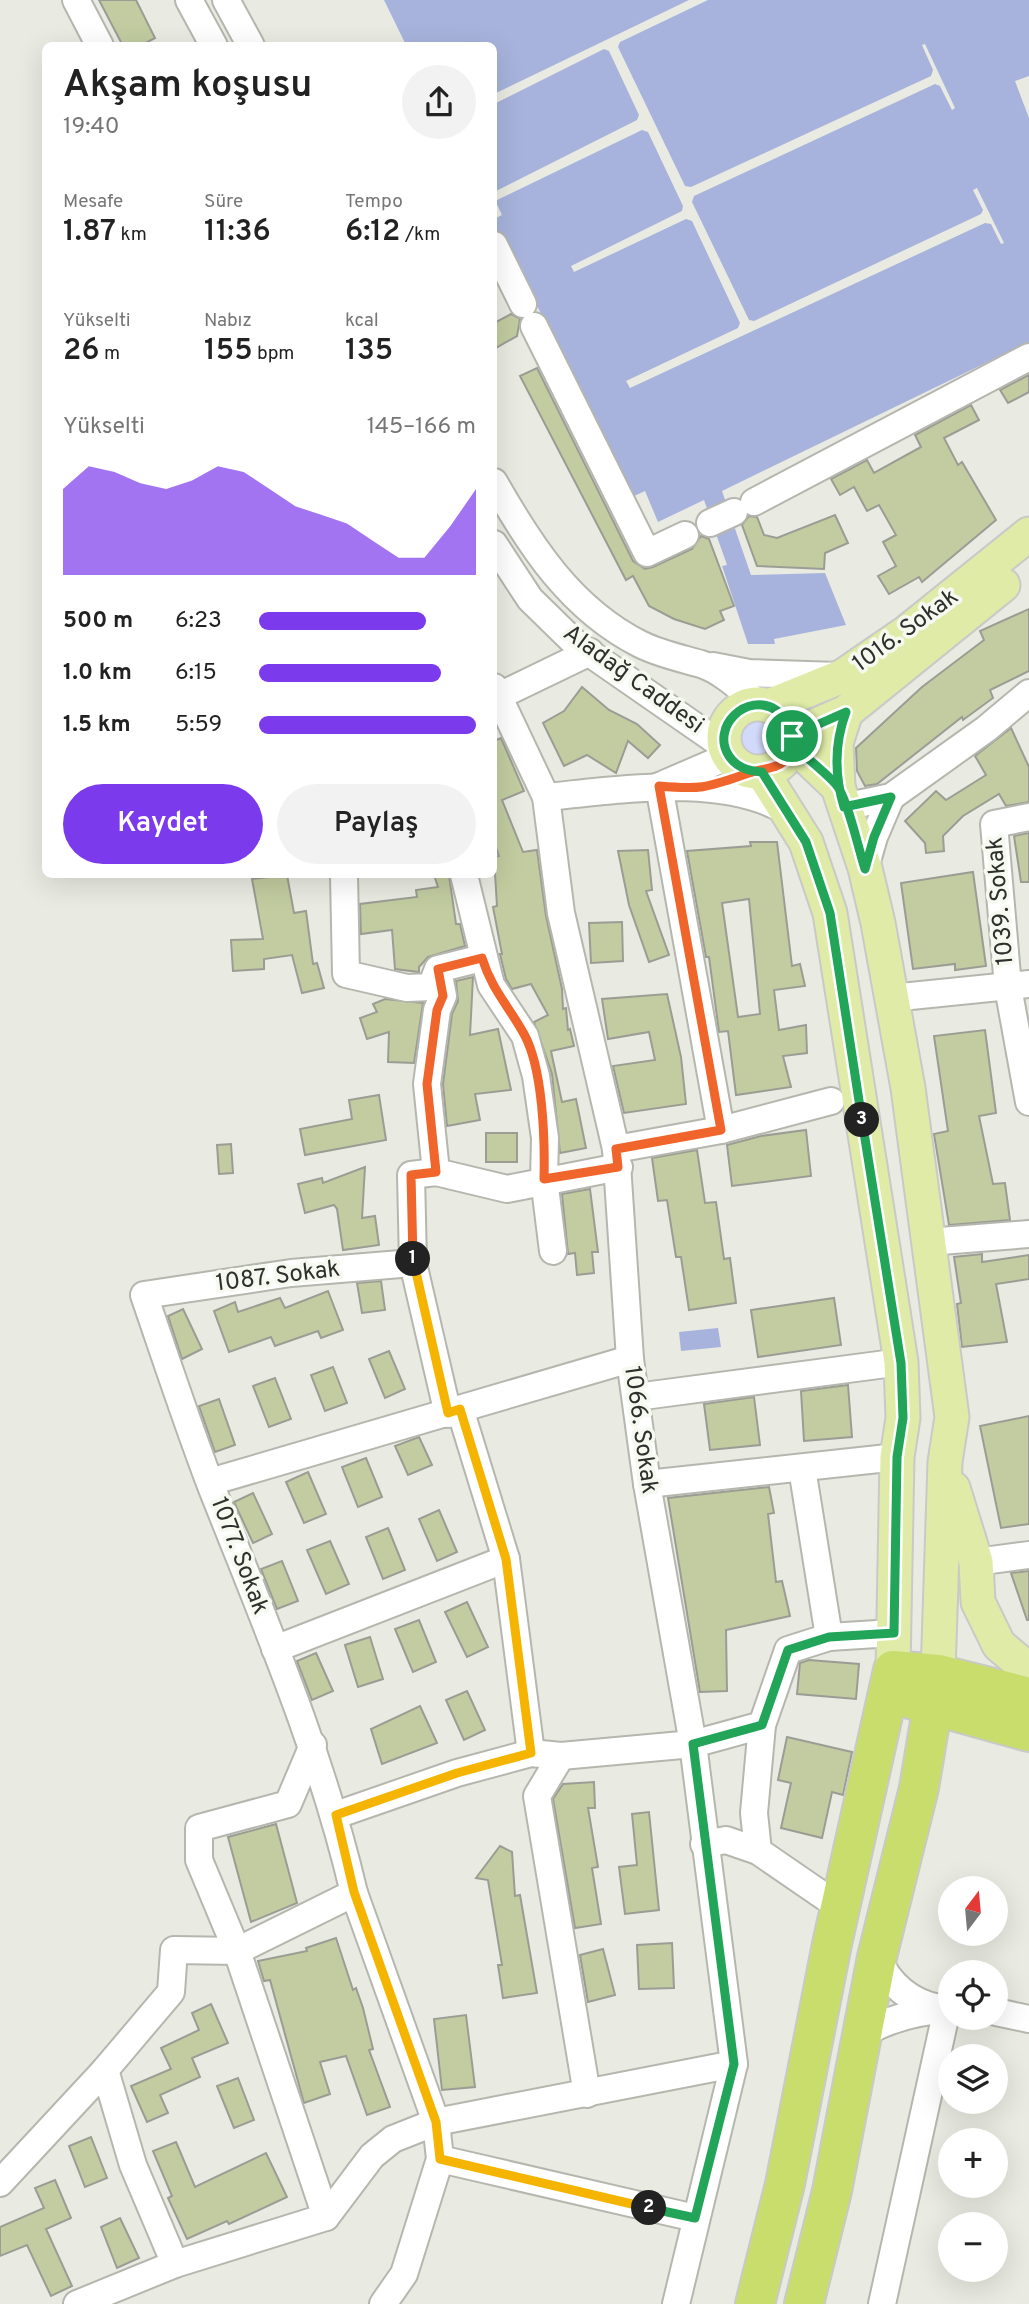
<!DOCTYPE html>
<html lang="tr">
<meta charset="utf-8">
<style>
:root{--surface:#fff;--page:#f2f2f2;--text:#222;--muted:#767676;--accent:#7c3aed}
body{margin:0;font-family:Overpass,sans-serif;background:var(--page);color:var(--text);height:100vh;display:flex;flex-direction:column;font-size:26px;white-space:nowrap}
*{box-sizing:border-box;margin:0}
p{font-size:23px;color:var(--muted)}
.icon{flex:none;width:38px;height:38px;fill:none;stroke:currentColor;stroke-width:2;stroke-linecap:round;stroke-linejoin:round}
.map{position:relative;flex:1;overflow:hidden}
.panel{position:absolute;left:42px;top:42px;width:455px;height:836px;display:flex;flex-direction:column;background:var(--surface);border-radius:10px;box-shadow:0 7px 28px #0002}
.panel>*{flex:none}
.needle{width:46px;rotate:16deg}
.fabs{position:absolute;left:938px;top:1876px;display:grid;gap:14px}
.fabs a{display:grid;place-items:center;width:70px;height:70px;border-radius:50%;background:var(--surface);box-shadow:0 7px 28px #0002;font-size:35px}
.pin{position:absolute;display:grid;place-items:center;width:60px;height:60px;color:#fff;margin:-30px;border:4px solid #fff;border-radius:50%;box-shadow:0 2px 7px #0007}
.km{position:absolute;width:35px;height:35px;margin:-18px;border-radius:50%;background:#222;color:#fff;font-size:19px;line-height:35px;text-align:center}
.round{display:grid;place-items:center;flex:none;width:74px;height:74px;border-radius:37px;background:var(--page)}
.overview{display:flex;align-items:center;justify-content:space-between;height:119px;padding:0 21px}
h1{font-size:38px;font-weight:600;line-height:52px}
.stats{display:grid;grid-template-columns:repeat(3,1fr);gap:10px;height:119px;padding:7px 21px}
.stats div{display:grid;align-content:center}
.stats b{font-size:30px;font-weight:600}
.stats small{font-size:19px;font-weight:400}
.stats p{font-size:19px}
.chart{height:196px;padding:14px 21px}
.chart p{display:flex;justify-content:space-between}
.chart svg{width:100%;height:126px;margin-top:7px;fill:var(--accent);opacity:.7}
.cta{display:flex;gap:14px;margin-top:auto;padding:14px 21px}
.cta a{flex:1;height:80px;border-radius:42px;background:var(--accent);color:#fff;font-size:28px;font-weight:600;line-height:80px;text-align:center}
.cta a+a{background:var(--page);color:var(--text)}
ul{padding:0 21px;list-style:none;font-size:23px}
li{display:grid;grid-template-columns:112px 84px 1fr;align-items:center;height:52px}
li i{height:18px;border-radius:9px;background:var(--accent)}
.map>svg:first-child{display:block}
.green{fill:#d1dafa}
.water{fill:#a7b3dc}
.pier{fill:#e9ebe2}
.building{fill:#c2cca0;stroke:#9b9d94;stroke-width:2;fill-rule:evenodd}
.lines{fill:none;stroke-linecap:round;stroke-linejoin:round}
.minor-casing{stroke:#b5b7ae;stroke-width:30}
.major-casing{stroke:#c9c9c8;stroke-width:37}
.highway-casing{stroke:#c9c9c8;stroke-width:42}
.minor{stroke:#fff;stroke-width:26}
.major{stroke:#dfeba7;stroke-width:33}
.highway{stroke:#c9dd6d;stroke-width:38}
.split-1-casing{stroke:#fff;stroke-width:14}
.split-2-casing{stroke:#fff;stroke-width:14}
.split-3-casing{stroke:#fff;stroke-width:14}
.split-4-casing{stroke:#fff;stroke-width:14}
.split-1{stroke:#f0652b;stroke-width:9}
.split-2{stroke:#f5b400;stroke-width:9}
.split-3{stroke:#22a559;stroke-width:9}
.split-4{stroke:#22a559;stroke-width:9}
.labels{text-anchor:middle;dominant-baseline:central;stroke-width:7;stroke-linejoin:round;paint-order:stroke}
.street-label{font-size:24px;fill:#2f302d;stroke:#f6f9ef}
</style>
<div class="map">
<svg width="1029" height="2304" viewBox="0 0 1029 2304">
<rect width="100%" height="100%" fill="#e9ebe2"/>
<circle class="green" cx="759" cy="738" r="19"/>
<g class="water">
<path d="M384,0H1029V76L1015,81L1029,118V342L722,491L751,575L825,573L846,625L774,639L775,644H748L722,566L727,565L704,500L658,522L645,491L630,498L544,319L494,227V219L502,215L494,198V46L406,45Z"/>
<path d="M718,1328L721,1347L681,1351L679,1332Z"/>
</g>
<path class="pier" d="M689,0H708L620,42L618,47L685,186L691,187L931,76L933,70L922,45L925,44L955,108L952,110L940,86L935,84L694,196L692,202L749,320L754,321L981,214L983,210L973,190L977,188L1004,243L1001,244L991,224L985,223L630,388L626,381L738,328L740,323L692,221L686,219L574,272L571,266L682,211L683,206L648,132L642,130L495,201L494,198V192L637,120L639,115L609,51L604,49L494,104V94Z"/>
<g class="building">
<path d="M99,0H136L155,38L140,46H123Z"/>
<path d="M511,314L520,319L517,336L494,349V323Z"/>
<path d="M537,368L633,561L645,569L653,567L692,549L701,536L709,539L734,606L720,611L724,620L705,629L674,619L649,606L633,576L626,580L520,376Z"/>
<path d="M1029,375V392L1008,403L1000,390Z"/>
<path d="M971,405L979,420L944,438L958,465L962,462L996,520L922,582L919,577L889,594L878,576L896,566L883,542L896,535L879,505L867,511L854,487L840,495L831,479L867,460L874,473L921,447L915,435Z"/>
<path d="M835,515L848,543L825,553L824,569L757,566L742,525L749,516L757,517L764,535L777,538Z"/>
<path d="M1029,609V671L990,690L993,698L963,720L962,717L877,784L865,786L857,771L856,748L922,687L984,640L980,631Z"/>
<path d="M582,687L609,710L637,724L660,745L648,758L628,741L616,773L587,755L564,766L543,723L564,711Z"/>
<path d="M1011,728L1029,767V802L1006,806L999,794L963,816L943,836L944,851L926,853L925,843L905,821L936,791L946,800L986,775L975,756Z"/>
<path d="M501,738L524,791L502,800L523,852L537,850L546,916L562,989L563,1009L566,1008L568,1030L570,1029L574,1046L551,1051L562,1102L576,1099L586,1148L560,1153L552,1074L534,1022L548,1015L531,984L512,989L506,979L500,954H502L493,907L497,906L494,857L499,856L494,842V741Z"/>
<path d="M1029,833V882H1021L1014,836Z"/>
<path d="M750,842H777L792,966L800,964L805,986L774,990L779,1030L806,1025L807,1053L783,1056L791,1087L736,1095L728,1031L719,1032L709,957H706L687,851L751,846ZM749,899L760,1014L738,1017L722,903Z"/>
<path d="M648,850L652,890L646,891L669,955L649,962L629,905L618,851Z"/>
<path d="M973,872L986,966L955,970V964L913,969L901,883Z"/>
<path d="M287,875L294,913L306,911L313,964L317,963L324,988L302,993L292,955L264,959V969L233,971L231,940L263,939L252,879Z"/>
<path d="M434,875H449L456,924H460L465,946L428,957L419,967V972L395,969L392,930L361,934L360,904L417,897L416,890L438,887Z"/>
<path d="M622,922L623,961L591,963L589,923Z"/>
<path d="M473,977L470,1035L498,1029L511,1090L475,1094L480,1120L447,1126L443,1084L452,1014L458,1001L456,981Z"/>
<path d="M667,994L681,1057L686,1104L624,1113L613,1066L655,1060L649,1032L608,1039L602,999Z"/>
<path d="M385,999L423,1003L414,1063L388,1062L389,1032L367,1039L360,1018L377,1012L373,1004Z"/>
<path d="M985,1030L996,1113L979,1116L993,1184L1005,1183L1010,1220L949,1225L934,1134L948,1131L934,1036Z"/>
<path d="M379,1095L386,1140L305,1155L300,1129L352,1119L349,1100Z"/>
<path d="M806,1130L811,1176L732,1186L727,1145L761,1136Z"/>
<rect x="486" y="1133" width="31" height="29"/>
<path d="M231,1144L233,1173L219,1174L217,1145Z"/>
<path d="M697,1150L705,1203L716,1202L724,1259L730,1258L736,1303L689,1310L681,1257H676L667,1200L658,1201L652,1158Z"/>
<path d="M365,1167L362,1218L375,1216L379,1245L343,1250L337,1209L334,1205L305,1213L298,1184L322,1178L323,1183Z"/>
<path d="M590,1189L598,1252H592L594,1273L577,1275L575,1253L568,1254L562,1194Z"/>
<path d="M982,1254V1262L1029,1255V1279L996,1284L1007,1342L962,1347L957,1304L961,1303L954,1257Z"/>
<path d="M381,1281L385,1310L362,1313L357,1283Z"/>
<path d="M328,1291L343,1330L321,1338L318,1331L275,1346L271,1337L229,1352L214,1311L235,1302L238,1312L280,1298L285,1308Z"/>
<path d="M834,1298L841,1345L758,1357L751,1310Z"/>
<path d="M183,1309L202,1349L182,1359L168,1316Z"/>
<path d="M389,1351L405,1389L385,1398L369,1359Z"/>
<path d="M333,1367L347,1403L325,1411L311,1375Z"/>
<path d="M275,1378L291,1419L269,1427L253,1386Z"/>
<path d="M848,1385L852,1437L804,1441L801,1391Z"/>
<path d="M754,1397L760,1445L710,1450L704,1404Z"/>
<path d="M219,1399L235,1445L215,1452L199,1406Z"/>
<path d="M1029,1416V1524L1001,1528L980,1426Z"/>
<path d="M419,1437L432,1465L408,1475L395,1446Z"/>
<path d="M366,1458L382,1497L358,1507L342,1467Z"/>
<path d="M308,1472L326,1514L304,1523L286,1482Z"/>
<path d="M769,1487L774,1513L768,1514L776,1582L782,1581L790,1616L726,1630L727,1691L700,1692L668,1498Z"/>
<path d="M253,1493L272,1534L253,1543L234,1502Z"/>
<path d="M439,1510L457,1552L437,1561L419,1519Z"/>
<path d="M388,1528L405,1570L383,1579L366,1537Z"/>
<path d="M330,1541L349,1584L326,1594L307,1550Z"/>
<path d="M282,1561L298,1601L277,1609L261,1569Z"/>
<path d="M1029,1571V1620H1027L1011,1573Z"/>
<path d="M467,1602L488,1647L467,1657L445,1612Z"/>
<path d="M419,1620L436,1662L413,1672L395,1629Z"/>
<path d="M370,1637L383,1679L358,1687L345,1645Z"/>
<path d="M316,1653L333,1691L312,1700L297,1661Z"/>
<path d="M809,1660L859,1664L856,1699L797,1694L800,1663Z"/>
<path d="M467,1691L485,1730L464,1740L446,1700Z"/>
<path d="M420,1706L437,1743L382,1764L371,1729Z"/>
<path d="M787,1737L852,1752L843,1795L832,1792L822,1838L781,1828L791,1783L778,1780Z"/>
<path d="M594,1782L595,1808H588L598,1867L592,1868L601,1924L575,1928L553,1799L563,1784Z"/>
<path d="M649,1812L659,1910L625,1914L619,1867L637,1865L632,1814Z"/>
<path d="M276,1824L297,1903L251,1922L228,1837Z"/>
<path d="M500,1846L512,1852L515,1896L520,1895L537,1993L503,1998L498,1965H502L488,1880L476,1878Z"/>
<path d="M336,1938L353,1990L356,1988L363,2008L373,2049L369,2050L390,2107L367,2115L346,2056L320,2062L330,2094L304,2103L270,1980L264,1981L258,1961L307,1951L306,1948Z"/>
<path d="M672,1943L674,1988L639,1989L637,1945Z"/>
<path d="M603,1949L615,1995L588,2002L580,1955Z"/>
<path d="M211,2004L228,2043L192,2058L200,2077L160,2095L168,2113L147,2122L131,2086L171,2069L161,2048L199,2030L192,2013Z"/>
<path d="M466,2015L475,2087L442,2090L434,2019Z"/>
<path d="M238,2078L254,2120L234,2128L217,2086Z"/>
<path d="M91,2137L107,2178L85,2187L69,2146Z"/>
<path d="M176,2142L195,2187L266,2153L287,2197L229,2224L227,2221L187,2239L168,2198L172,2196L153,2151Z"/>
<path d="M55,2180L71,2218L46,2229L72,2286L51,2296L27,2245L0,2256V2227L44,2208L35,2188Z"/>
<path d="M120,2218L139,2258L117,2268L101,2227Z"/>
</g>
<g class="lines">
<defs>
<g id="minor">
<path d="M76,0L100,46"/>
<path d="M189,0L214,46"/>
<path d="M226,0L251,46"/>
<path d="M494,245L523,304"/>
<path d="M534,326L647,553L685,535"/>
<path d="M494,482C531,547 571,609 640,644C660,654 680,658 701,664C721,670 743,691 759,704"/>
<path d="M754,502L1029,357"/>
<path d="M710,523L734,512"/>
<path d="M494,544L530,599L575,643L725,747"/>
<path d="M713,666L749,673L838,676"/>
<path d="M494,687L546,797L561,913L616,1149L630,1359L647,1484L693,1744L734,2064L676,2304"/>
<path d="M499,696L590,652"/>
<path d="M664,784L729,756"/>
<path d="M659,786L721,1130"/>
<path d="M546,797C618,790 726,772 791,814"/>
<path d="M844,807L891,797L986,729L1029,693"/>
<path d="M1029,817L994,824L1008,987L1029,1102"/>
<path d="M865,868L874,837L891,797"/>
<path d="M344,875L346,974L407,988L431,987L438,969L482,958"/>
<path d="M464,875L491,985L525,1036L536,1076L545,1138L544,1179L553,1251"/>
<path d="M891,998L1029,984"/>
<path d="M616,1149L721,1130L831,1101"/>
<path d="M436,1172L427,1084L437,1010L443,996L438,970"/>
<path d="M928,1242L1029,1234"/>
<path d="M636,1397L901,1362"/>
<path d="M460,1409L506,1559L531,1753"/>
<path d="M448,1414L413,1263L411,1175L436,1172L507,1189L619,1167"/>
<path d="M802,1468L829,1637"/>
<path d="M210,1482L630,1359"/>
<path d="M647,1484L897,1457"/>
<path d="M976,1562L1029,1555"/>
<path d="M275,1649L506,1559"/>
<path d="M561,1756L537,1796L587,2094"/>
<path d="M336,1815L457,1773L531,1753L561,1756L693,1744L762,1725L788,1650L829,1637L893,1633"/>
<path d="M704,1844L726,1840L758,1851L841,1908"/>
<path d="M758,1851L754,1813L762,1725"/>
<path d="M354,1893L436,2122L440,2159L404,2274L383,2304"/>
<path d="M877,1957C889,1984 909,2002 939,2008"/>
<path d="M996,2012L1029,2019"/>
<path d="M861,2035C889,2018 917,2011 950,2009"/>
<path d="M105,2070L133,2165L175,2264"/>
<path d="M440,2159L695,2218"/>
<path d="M0,2183L105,2070L171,1992L174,1950L237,1951L354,1893C321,1752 264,1620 211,1486C187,1423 166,1359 144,1295L291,1273L413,1263"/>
<path d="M326,2217L372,2156L393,2139L436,2122L734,2064"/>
<path d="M77,2304L175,2264L326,2217L237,1951L199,1860V1828L288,1804L313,1745"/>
<path d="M882,2304L947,2009"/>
</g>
<g id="major">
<circle cx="758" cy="738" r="34"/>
<path d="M769,706L843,676L907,632L1029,534"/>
<path d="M792,736L846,712L1003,585"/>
<path d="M792,743L838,787L865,868L878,923L908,1088L952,1417L945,1462L938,1674"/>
<path d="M762,772L806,842L830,913L901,1362L903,1418L897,1457L893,1670"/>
<path d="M838,787L836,743L846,712"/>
<path d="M953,1488L976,1562L978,1602L999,1645L1029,1670"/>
</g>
<g id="highway">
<path d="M910,1699L1029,1732"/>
<path d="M755,2304L785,2184L832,1944L893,1670L938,1674L1029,1697"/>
<path d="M804,2304L832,2191L877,1957L919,1788L938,1674"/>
</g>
</defs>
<use href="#minor" class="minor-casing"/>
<use href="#major" class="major-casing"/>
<use href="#highway" class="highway-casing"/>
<use href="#minor" class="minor"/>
<use href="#major" class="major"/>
<use href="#highway" class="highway"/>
</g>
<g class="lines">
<defs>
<path id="split-1" d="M413,1259L411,1175L436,1172L427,1084L437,1010L443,996L438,969L482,958C492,990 508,1005 524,1034C543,1068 545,1140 544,1179L618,1167L616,1149L721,1130L659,786C704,790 708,787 749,773C772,765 791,772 792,736"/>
<path id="split-2" d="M413,1259L448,1413L460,1409L506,1559L531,1753L457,1773L336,1815L354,1892L436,2122L440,2159L649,2208"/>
<path id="split-3" d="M649,2208L695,2218L734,2064L693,1744L762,1725L788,1650L829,1637L894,1633L897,1457L903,1418L901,1363L862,1120"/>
<path id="split-4" d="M792,736L846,712C834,744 834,774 844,807L891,797L874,837L865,869C858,847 849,805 838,787C830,775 794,749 792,742C787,729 790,719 776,710C747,691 710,727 729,756C737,768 749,771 762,772L806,842L830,913L862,1120"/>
</defs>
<use href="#split-1" class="split-1-casing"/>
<use href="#split-2" class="split-2-casing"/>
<use href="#split-3" class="split-3-casing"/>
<use href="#split-4" class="split-4-casing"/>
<use href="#split-1" class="split-1"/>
<use href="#split-2" class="split-2"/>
<use href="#split-3" class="split-3"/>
<use href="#split-4" class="split-4"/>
</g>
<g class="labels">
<g class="street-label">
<text transform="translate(906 631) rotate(-36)">1016. Sokak</text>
<text transform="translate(633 680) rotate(36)">Aladağ Caddesi</text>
<text transform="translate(1001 901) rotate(-95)">1039. Sokak</text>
<text transform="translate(278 1277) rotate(-7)">1087. Sokak</text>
<text transform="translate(640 1430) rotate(82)">1066. Sokak</text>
<text transform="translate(239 1556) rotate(69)">1077. Sokak</text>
</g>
</g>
</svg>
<div class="fabs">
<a><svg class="needle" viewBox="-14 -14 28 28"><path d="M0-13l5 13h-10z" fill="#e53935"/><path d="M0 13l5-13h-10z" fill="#767676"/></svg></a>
<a><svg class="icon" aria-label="locate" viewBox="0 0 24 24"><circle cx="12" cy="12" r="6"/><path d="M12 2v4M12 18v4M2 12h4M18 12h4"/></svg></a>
<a><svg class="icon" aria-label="layers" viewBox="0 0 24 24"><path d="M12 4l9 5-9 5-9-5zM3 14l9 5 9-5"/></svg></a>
<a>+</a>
<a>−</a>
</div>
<div class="pin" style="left:792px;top:736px;background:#1e9e55"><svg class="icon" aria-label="arrive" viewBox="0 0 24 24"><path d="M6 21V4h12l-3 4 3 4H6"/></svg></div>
<b class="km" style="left:413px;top:1259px">1</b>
<b class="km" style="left:649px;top:2208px">2</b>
<b class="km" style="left:862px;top:1120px">3</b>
<section class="panel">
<div class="overview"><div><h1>Akşam koşusu</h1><p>19:40</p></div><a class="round"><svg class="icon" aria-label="share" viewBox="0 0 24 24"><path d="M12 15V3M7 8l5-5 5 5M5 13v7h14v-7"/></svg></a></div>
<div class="stats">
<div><p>Mesafe</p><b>1.87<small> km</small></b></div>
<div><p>Süre</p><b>11:36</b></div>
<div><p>Tempo</p><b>6:12<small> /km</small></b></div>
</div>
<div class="stats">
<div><p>Yükselti</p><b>26<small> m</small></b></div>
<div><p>Nabız</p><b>155<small> bpm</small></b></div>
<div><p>kcal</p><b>135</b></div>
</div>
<div class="chart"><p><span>Yükselti</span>145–166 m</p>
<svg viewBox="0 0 160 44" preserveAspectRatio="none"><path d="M0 44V14L10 6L20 8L30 12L40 14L50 11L60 6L70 8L80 14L90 20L100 23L110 26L120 32L130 38L140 38L150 27L160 14V44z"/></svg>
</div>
<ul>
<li><b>500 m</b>6:23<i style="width:77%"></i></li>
<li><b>1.0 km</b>6:15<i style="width:84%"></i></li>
<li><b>1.5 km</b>5:59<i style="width:100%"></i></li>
</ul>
<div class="cta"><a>Kaydet</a><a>Paylaş</a></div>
</section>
</div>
